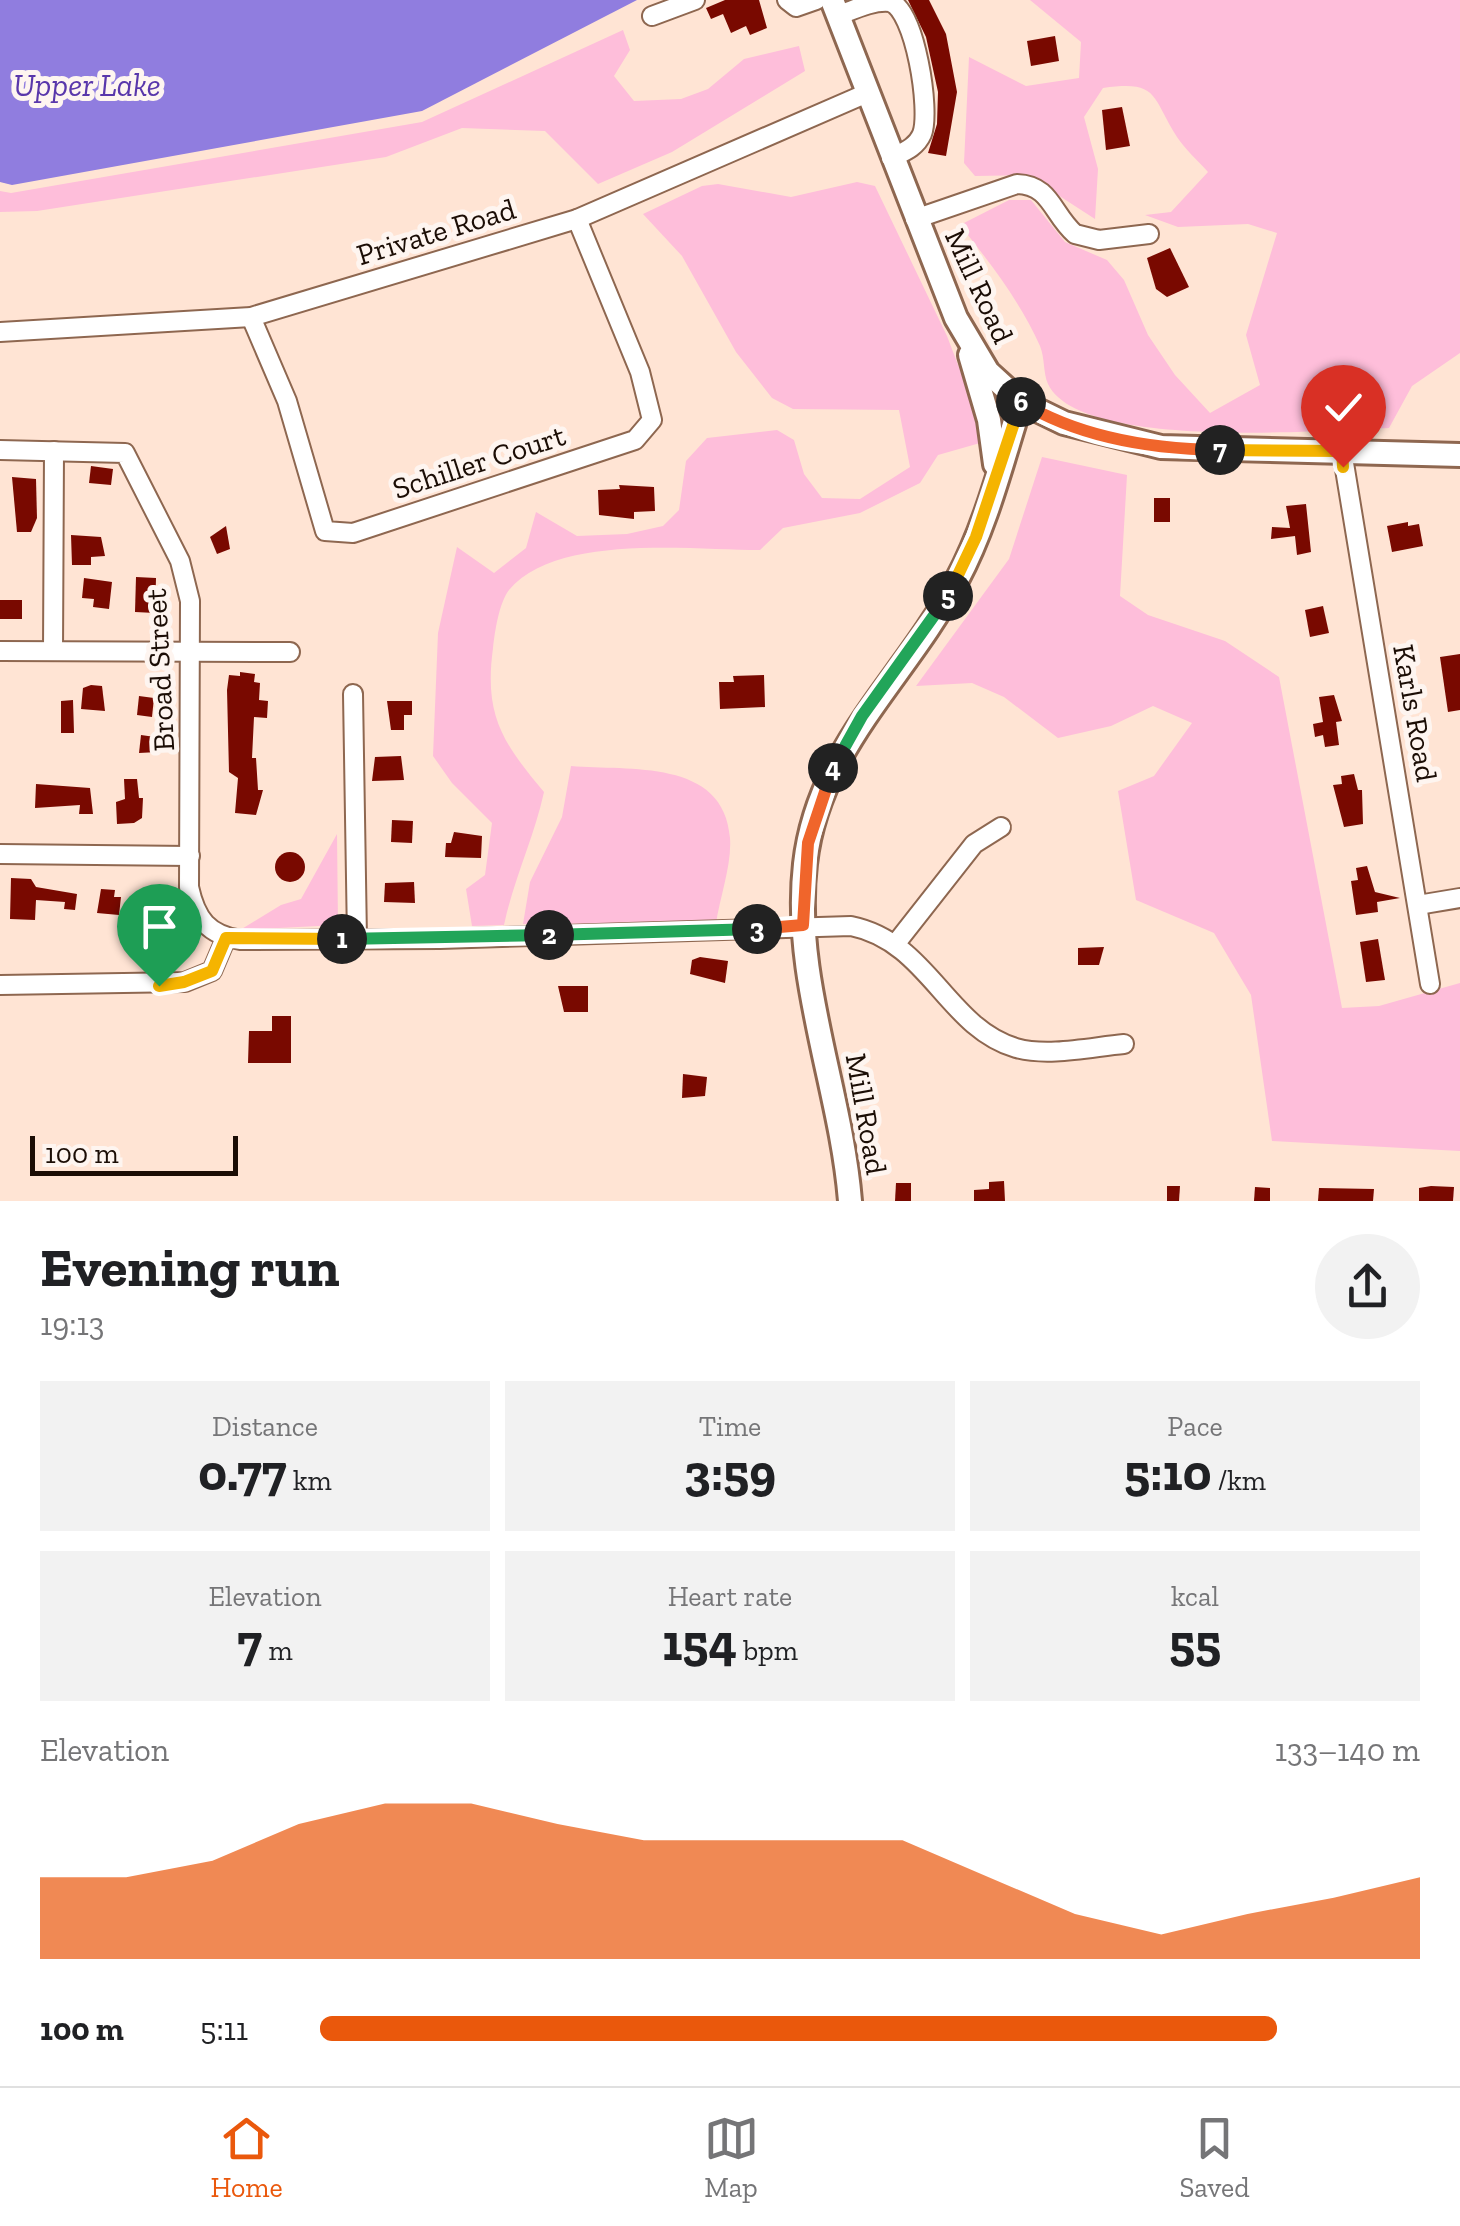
<!DOCTYPE html>
<meta charset="utf-8">
<style>
:root{--surface:#fff;--page:#f2f2f2;--text:#202124;--muted:#757577;--line:#e0e0e0;--accent:#ea580c}
body{margin:0;font-family:"Zilla Slab",serif;background:var(--page);color:var(--text);height:100vh;display:flex;flex-direction:column;font-size:38px;white-space:nowrap}
*{box-sizing:border-box;margin:0}
p{font-size:32px;color:var(--muted)}
.icon{flex:none;width:55px;height:55px;fill:none;stroke:currentColor;stroke-width:2;stroke-linecap:round;stroke-linejoin:round}
.map{position:relative;height:1201px;overflow:hidden}
.panel{display:flex;flex-direction:column;background:var(--surface);flex:1}
.panel>*{flex:none}
.scale{position:absolute;left:30px;bottom:25px;width:208px;box-sizing:border-box;padding-left:10px;border:5px solid #1b0d05;border-top:0;font-size:28px;line-height:35px;white-space:nowrap;color:#1b0d05;-webkit-text-stroke:8px #fef5f0;paint-order:stroke}
.pin{position:absolute;display:grid;place-items:center;width:85px;height:85px;color:#fff;margin:-102px -42px;border-radius:50% 50% 50% 0;rotate:-45deg;box-shadow:0 0 10px #0007}
.pin .icon{rotate:45deg}
.km{position:absolute;width:50px;height:50px;margin:-25px;border-radius:50%;background:#222;color:#fff;font-size:28px;line-height:50px;text-align:center}
.round{display:grid;place-items:center;flex:none;width:105px;height:105px;border-radius:52px;background:var(--page)}
.summary{display:flex;align-items:center;justify-content:space-between;height:170px;padding:0 40px}
h1{font-size:55px;font-weight:700;line-height:75px}
.metrics{display:grid;grid-template-columns:repeat(3,1fr);gap:15px;height:170px;padding:10px 40px}
.metrics div{display:grid;align-content:center;border-radius:0px;background:var(--page);text-align:center}
.metrics b{font-size:50px;font-weight:700}
.metrics small{font-size:28px;font-weight:400}
.metrics p{font-size:28px}
.chart{height:280px;padding:20px 40px}
.chart p{display:flex;justify-content:space-between}
.chart svg{width:100%;height:180px;margin-top:10px;fill:var(--accent);opacity:.7}
ul{padding:0 40px;list-style:none;font-size:32px}
li{display:grid;grid-template-columns:160px 120px 1fr;align-items:center;height:75px}
li i{height:25px;border-radius:12px;background:var(--accent)}
.tab-bar{display:flex;justify-content:space-around;align-items:center;height:140px;border-top:2px solid var(--line);background:var(--surface);font-size:28px;color:var(--muted)}
.tab-bar a{display:grid;justify-items:center;gap:5px}
.tab-bar .on{color:var(--accent)}
.map>svg:first-child{display:block}
.green{fill:#febeda}
.water{fill:#907ddf}
.building{fill:#790900}
.lines{fill:none;stroke-linecap:round;stroke-linejoin:round}
.minor-casing{stroke:#8e6750;stroke-width:22}
.major-casing{stroke:#8e6750;stroke-width:28}
.minor{stroke:#fff;stroke-width:18}
.major{stroke:#fff;stroke-width:22}
.split-1-casing{stroke:#fff;stroke-width:20}
.split-2-casing{stroke:#fff;stroke-width:20}
.split-3-casing{stroke:#fff;stroke-width:20}
.split-4-casing{stroke:#fff;stroke-width:20}
.split-5-casing{stroke:#fff;stroke-width:20}
.split-6-casing{stroke:#fff;stroke-width:20}
.split-7-casing{stroke:#fff;stroke-width:20}
.split-8-casing{stroke:#fff;stroke-width:20}
.split-1{stroke:#f5b400;stroke-width:12}
.split-2{stroke:#22a559;stroke-width:12}
.split-3{stroke:#22a559;stroke-width:12}
.split-4{stroke:#f0652b;stroke-width:12}
.split-5{stroke:#22a559;stroke-width:12}
.split-6{stroke:#f5b400;stroke-width:12}
.split-7{stroke:#f0652b;stroke-width:12}
.split-8{stroke:#f5b400;stroke-width:12}
.labels{text-anchor:middle;dominant-baseline:central;stroke-width:10;stroke-linejoin:round;paint-order:stroke}
.street-label{font-size:30px;fill:#1b0d05;stroke:#fef5f0}
.water-label{font-size:32px;font-style:italic;fill:#5937ab;stroke:#fef5f0}
</style>
<div class="map">
<svg width="1460" height="1201" viewBox="0 0 1460 1201">
<rect width="100%" height="100%" fill="#ffe4d4"/>
<g class="green">
<path d="M1030,0H1460V353L1412,386L1389,428C1323,430 1080,451 1048,384C1043,373 1045,358 1040,346C1020,301 990,263 960,225L1009,200H1031L1065,242L1107,260L1124,280L1148,335L1175,375L1210,413L1260,385L1246,335L1277,233L1248,224L1178,227L1145,215L1171,212L1208,172C1198,161 1185,149 1177,137C1151,96 1159,80 1103,88L1084,117L1098,169L1095,219L1027,175L975,176L964,163L969,57L1026,86L1079,78L1081,42Z"/>
<path d="M623,30L630,50L614,76L634,101L681,99L708,89L744,59L799,46L805,71L672,152L598,184L545,131L462,128L386,157L37,211L0,212V191L11,193L422,122Z"/>
<path d="M857,182L875,186L947,336L987,441L938,455L920,483L860,513L783,528L760,550C692,550 556,533 509,590C499,603 495,631 493,648C484,715 502,742 544,792C534,838 514,878 504,925L472,926L466,889L485,875L492,823L452,783L433,756L438,633L457,547L494,573L526,548L536,512L577,536L627,534L663,526L679,510L686,461L707,438L777,430L794,440L804,474L822,498L860,499L910,467L899,410L793,409L772,398L736,352L682,256L643,214L702,186L718,184L791,197Z"/>
<path d="M1042,457L1127,475L1120,596L1148,615L1225,641L1279,677L1342,1008L1379,1006L1460,983V1151L1272,1141L1251,995L1214,933L1136,900L1118,791L1154,776L1192,723L1153,706L1111,726L1058,738L1004,697L972,683L916,686L1009,559Z"/>
<path d="M571,766C629,771 724,758 730,838C732,864 720,897 716,923L523,924L530,882L562,817Z"/>
<path d="M337,834L338,925L240,930L281,905L301,899Z"/>
</g>
<path class="water" d="M0,0H637L422,111L12,185L0,182Z"/>
<g class="building">
<path d="M725,0H759L767,28L750,35L746,26L731,33L723,14L711,19L706,8Z"/>
<path d="M908,0H929L946,34L957,92L946,156L928,153L937,124L938,92L926,37Z"/>
<path d="M1055,36L1059,61L1031,66L1027,41Z"/>
<path d="M1122,107L1130,146L1106,150L1102,110Z"/>
<path d="M1170,248L1189,287L1167,297L1156,289L1147,258Z"/>
<path d="M91,466L113,469L111,485L89,483Z"/>
<path d="M12,477L36,479L37,518L31,532H17Z"/>
<path d="M619,485L654,487L655,511L634,512V519L599,515L598,490L620,489Z"/>
<rect x="1154" y="498" width="16" height="24"/>
<path d="M1306,504L1311,552L1297,555L1295,536L1271,539L1272,527L1290,528L1286,506Z"/>
<path d="M1408,522V526L1419,524L1423,546L1392,552L1387,526Z"/>
<path d="M226,526L230,549L217,554L210,537Z"/>
<path d="M71,535L101,537L105,556L91,557V565H72Z"/>
<path d="M136,577L156,578L155,613L135,612Z"/>
<path d="M84,578L112,582L109,609L93,607L94,599L82,598Z"/>
<rect x="0" y="600" width="22" height="19"/>
<path d="M1323,606L1329,633L1310,637L1305,610Z"/>
<path d="M1460,654V710L1448,712L1440,657Z"/>
<path d="M240,672L255,674L254,682L260,683L259,700L268,701L267,718L254,717L252,758H256L258,790H263L256,815L235,813L238,778L229,772L227,690L229,675L240,676Z"/>
<path d="M764,675L765,707L720,709L719,682H734L733,676Z"/>
<path d="M91,685L102,686L105,711L81,709L83,688Z"/>
<path d="M1334,695L1342,721L1336,722L1339,745L1325,747L1323,735L1315,737L1313,724L1323,722L1319,697Z"/>
<path d="M139,696L154,698L152,717L137,715Z"/>
<path d="M73,700L74,733H61V701Z"/>
<path d="M387,701H412V715H404V730H391Z"/>
<path d="M141,735L155,737L158,752L139,753Z"/>
<path d="M401,756L404,780L372,781L375,757Z"/>
<path d="M1354,774L1358,790H1362L1363,824L1344,827L1333,785L1342,784L1341,776Z"/>
<path d="M124,779H137L139,798H143L142,818L134,823L117,824L116,802L125,799Z"/>
<path d="M36,784L90,788L93,814H79L80,805L35,808Z"/>
<path d="M392,820L413,821L412,843L391,842Z"/>
<path d="M454,832L482,836L481,858L445,857L446,843H451Z"/>
<circle cx="290" cy="867" r="15"/>
<path d="M1367,866L1375,892L1400,898L1377,902L1378,912L1356,915L1351,881L1358,880L1356,868Z"/>
<path d="M11,878L31,879L36,887L77,894L75,910L64,909L65,902L36,900L35,920L10,919Z"/>
<path d="M414,882L415,903L384,902L385,883Z"/>
<path d="M101,889L115,890L114,897H121L119,915L97,913Z"/>
<path d="M1378,939L1385,980L1366,982L1360,942Z"/>
<path d="M1104,947L1099,965H1078V948Z"/>
<path d="M700,957L728,961L725,983L690,974L692,960Z"/>
<path d="M558,986H588V1012H564Z"/>
<path d="M272,1016H291V1063H248L249,1031H272Z"/>
<path d="M683,1074L707,1077L705,1096L682,1098Z"/>
<path d="M1004,1181L1005,1201H974V1190L989,1189V1182Z"/>
<path d="M896,1183H911V1201H895Z"/>
<path d="M1167,1186H1180L1179,1201H1167Z"/>
<path d="M1431,1186L1454,1187L1453,1201H1419V1188Z"/>
<path d="M1255,1187L1270,1188V1201H1254Z"/>
<path d="M1319,1188L1374,1189L1373,1201H1318Z"/>
</g>
<g class="lines">
<defs>
<g id="minor">
<path d="M787,0L796,7L816,0"/>
<path d="M652,16L695,0"/>
<path d="M837,16C853,10 873,0 890,2C915,9 931,111 922,134C916,148 903,152 891,158"/>
<path d="M915,219L1017,184C1051,185 1052,214 1075,234L1099,240L1149,234"/>
<path d="M251,317L287,401L325,531L353,533L635,440L652,420L640,372L577,219"/>
<path d="M0,332L251,317L577,219L865,94"/>
<path d="M0,450L125,453L180,561L190,601L189,887C196,919 208,935 241,940L440,939L851,926C929,942 946,1027 1016,1048C1048,1057 1091,1047 1124,1044"/>
<path d="M1342,451L1430,984"/>
<path d="M0,651L290,652"/>
<path d="M53,651L54,451"/>
<path d="M353,694L357,939"/>
<path d="M0,854L190,856"/>
<path d="M1418,905L1460,898"/>
<path d="M897,942L974,844L1001,827"/>
<path d="M0,985L185,982L212,971L226,938"/>
</g>
<g id="major">
<path d="M832,0L956,318L988,372L1021,402L1064,423L1161,447L1460,455"/>
<path d="M970,355L989,420L995,464"/>
<path d="M850,1201C841,1089 792,977 805,864C818,747 906,678 957,580C987,524 1002,461 1021,402"/>
</g>
</defs>
<use href="#minor" class="minor-casing"/>
<use href="#major" class="major-casing"/>
<use href="#minor" class="minor"/>
<use href="#major" class="major"/>
</g>
<g class="lines">
<defs>
<path id="split-1" d="M159,986L184,982L212,971L226,938L342,939"/>
<path id="split-2" d="M342,939L549,935"/>
<path id="split-3" d="M549,935L757,929"/>
<path id="split-4" d="M757,929L803,925L808,843L833,768"/>
<path id="split-5" d="M833,768L862,716L948,596"/>
<path id="split-6" d="M948,596L976,537L1021,402"/>
<path id="split-7" d="M1021,402C1080,438 1152,449 1220,450"/>
<path id="split-8" d="M1220,450L1342,451L1343,467"/>
</defs>
<use href="#split-1" class="split-1-casing"/>
<use href="#split-2" class="split-2-casing"/>
<use href="#split-3" class="split-3-casing"/>
<use href="#split-4" class="split-4-casing"/>
<use href="#split-5" class="split-5-casing"/>
<use href="#split-6" class="split-6-casing"/>
<use href="#split-7" class="split-7-casing"/>
<use href="#split-8" class="split-8-casing"/>
<use href="#split-1" class="split-1"/>
<use href="#split-2" class="split-2"/>
<use href="#split-3" class="split-3"/>
<use href="#split-4" class="split-4"/>
<use href="#split-5" class="split-5"/>
<use href="#split-6" class="split-6"/>
<use href="#split-7" class="split-7"/>
<use href="#split-8" class="split-8"/>
</g>
<g class="labels">
<g class="street-label">
<text transform="translate(436 232) rotate(-17)">Private Road</text>
<text transform="translate(979 286) rotate(65)">Mill Road</text>
<text transform="translate(479 462) rotate(-18)">Schiller Court</text>
<text transform="translate(160 670) rotate(-93)">Broad Street</text>
<text transform="translate(1415 713) rotate(80)">Karls Road</text>
<text transform="translate(866 1114) rotate(80)">Mill Road</text>
</g>
<g class="water-label">
<text x="87" y="85">Upper Lake</text>
</g>
</g>
</svg>
<div class="scale">100 m</div>
<div class="pin" style="left:159px;top:986px;background:#1e9e55"><svg class="icon" aria-label="arrive" viewBox="0 0 24 24"><path d="M6 21V4h12l-3 4 3 4H6"/></svg></div>
<div class="pin" style="left:1343px;top:467px;background:#d93025"><svg class="icon" aria-label="check" viewBox="0 0 24 24"><path d="M5 12l5 5 9-10"/></svg></div>
<b class="km" style="left:342px;top:939px">1</b>
<b class="km" style="left:549px;top:935px">2</b>
<b class="km" style="left:757px;top:929px">3</b>
<b class="km" style="left:833px;top:768px">4</b>
<b class="km" style="left:948px;top:596px">5</b>
<b class="km" style="left:1021px;top:402px">6</b>
<b class="km" style="left:1220px;top:450px">7</b>
</div>
<section class="panel">
<div class="summary"><div><h1>Evening run</h1><p>19:13</p></div><a class="round"><svg class="icon" aria-label="share" viewBox="0 0 24 24"><path d="M12 15V3M7 8l5-5 5 5M5 13v7h14v-7"/></svg></a></div>
<div class="metrics">
<div><p>Distance</p><b>0.77<small> km</small></b></div>
<div><p>Time</p><b>3:59</b></div>
<div><p>Pace</p><b>5:10<small> /km</small></b></div>
</div>
<div class="metrics">
<div><p>Elevation</p><b>7<small> m</small></b></div>
<div><p>Heart rate</p><b>154<small> bpm</small></b></div>
<div><p>kcal</p><b>55</b></div>
</div>
<div class="chart"><p><span>Elevation</span>133–140 m</p>
<svg viewBox="0 0 160 44" preserveAspectRatio="none"><path d="M0 44V24L10 24L20 20L30 11L40 6L50 6L60 11L70 15L80 15L90 15L100 15L110 24L120 33L130 38L140 33L150 29L160 24V44z"/></svg>
</div>
<ul>
<li><b>100 m</b>5:11<i style="width:87%"></i></li>
</ul>
</section>
<nav class="tab-bar">
<a class="on"><svg class="icon" aria-label="home" viewBox="0 0 24 24"><path d="M3 11l9-7 9 7M6 9v11h12V9"/></svg>Home</a>
<a><svg class="icon" aria-label="map" viewBox="0 0 24 24"><path d="M3 6l6-2 6 2 6-2v14l-6 2-6-2-6 2zM9 4v14M15 6v14"/></svg>Map</a>
<a><svg class="icon" aria-label="saved" viewBox="0 0 24 24"><path d="M7 4h10v16l-5-4-5 4z"/></svg>Saved</a>
</nav>
